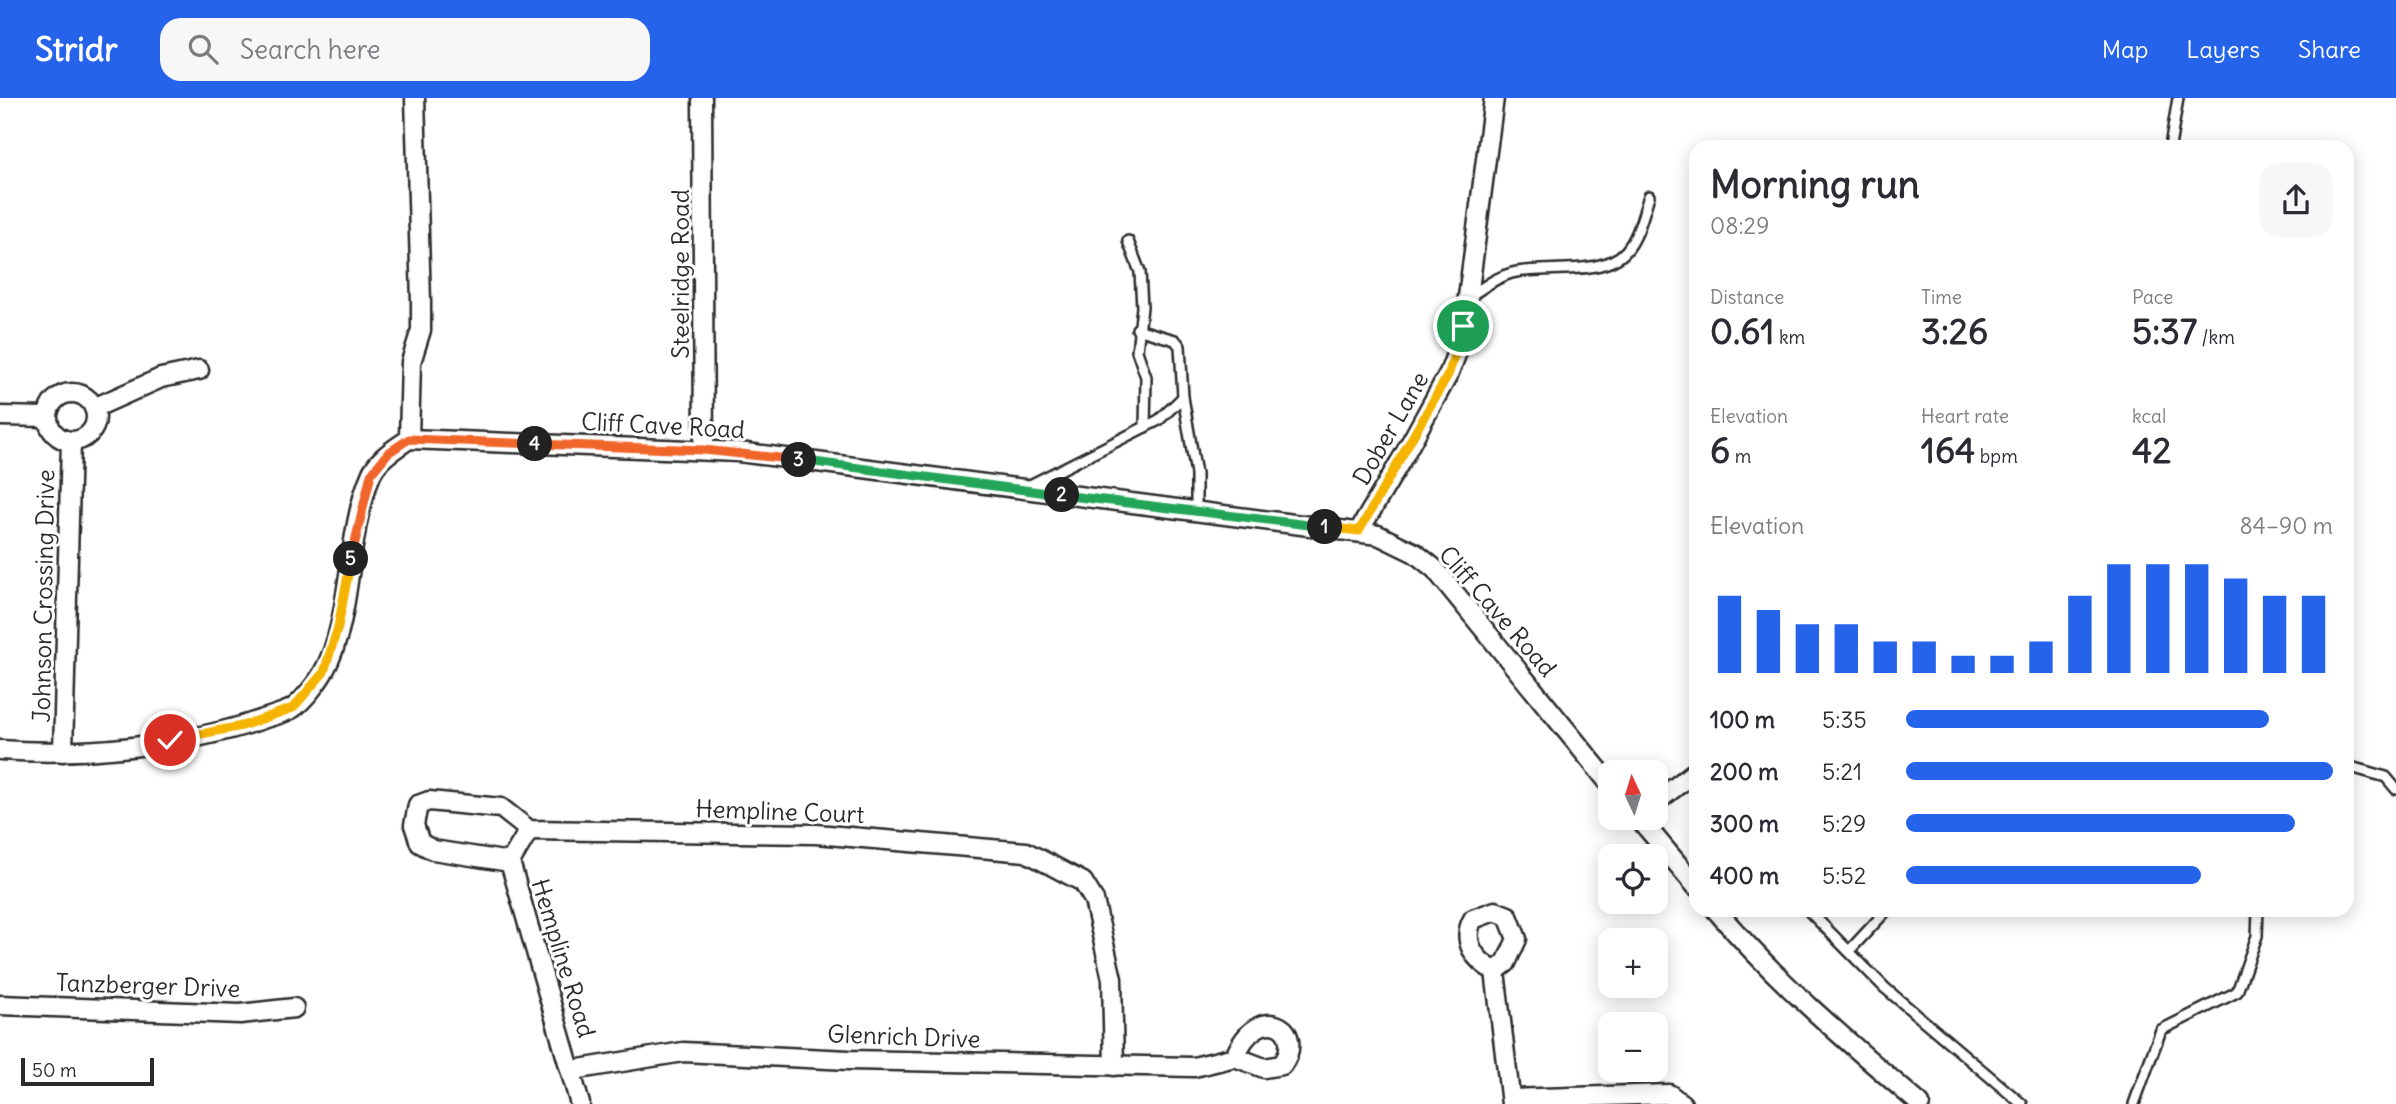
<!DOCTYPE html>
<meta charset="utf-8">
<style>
:root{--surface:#fff;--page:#f7f7f7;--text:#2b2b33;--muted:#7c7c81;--accent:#2563eb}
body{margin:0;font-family:Delius,sans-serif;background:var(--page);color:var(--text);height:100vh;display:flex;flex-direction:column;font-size:26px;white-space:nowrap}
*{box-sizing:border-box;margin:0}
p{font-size:23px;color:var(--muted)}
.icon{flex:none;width:38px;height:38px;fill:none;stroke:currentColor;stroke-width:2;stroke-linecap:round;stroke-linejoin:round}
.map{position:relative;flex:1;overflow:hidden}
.side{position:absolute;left:1689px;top:42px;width:665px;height:777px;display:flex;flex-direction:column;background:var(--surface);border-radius:21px;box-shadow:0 4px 18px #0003}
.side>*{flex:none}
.needle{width:46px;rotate:356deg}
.fabs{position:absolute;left:1598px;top:662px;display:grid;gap:14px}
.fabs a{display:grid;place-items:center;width:70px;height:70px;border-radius:14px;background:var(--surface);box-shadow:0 4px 18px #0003;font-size:35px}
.scale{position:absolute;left:21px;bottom:18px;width:133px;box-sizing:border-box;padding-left:7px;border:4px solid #2b2b2b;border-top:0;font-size:19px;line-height:24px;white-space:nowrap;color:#2b2b2b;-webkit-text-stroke:5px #fff;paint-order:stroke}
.pin{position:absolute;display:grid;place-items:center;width:60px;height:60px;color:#fff;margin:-30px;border:4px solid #fff;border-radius:50%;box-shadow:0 2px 7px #0007}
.km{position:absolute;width:35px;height:35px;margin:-18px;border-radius:50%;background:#222;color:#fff;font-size:19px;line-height:35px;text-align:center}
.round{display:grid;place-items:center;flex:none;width:74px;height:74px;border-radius:21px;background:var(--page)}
.headline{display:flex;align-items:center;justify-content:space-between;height:119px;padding:0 21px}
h1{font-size:38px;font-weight:800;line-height:52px}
.figures{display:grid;grid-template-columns:repeat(3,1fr);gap:10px;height:119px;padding:7px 21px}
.figures div{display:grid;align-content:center}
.figures b{font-size:35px;font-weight:800}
.figures small{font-size:19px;font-weight:400}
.figures p{font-size:19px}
.chart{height:196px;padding:14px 21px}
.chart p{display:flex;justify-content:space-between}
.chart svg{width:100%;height:126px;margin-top:7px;stroke:var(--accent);stroke-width:6}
ul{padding:0 21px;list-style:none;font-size:23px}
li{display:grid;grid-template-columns:112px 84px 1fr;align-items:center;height:52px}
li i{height:18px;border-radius:9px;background:var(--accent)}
header{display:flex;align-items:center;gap:42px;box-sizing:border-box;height:98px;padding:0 35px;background:var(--accent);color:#fff}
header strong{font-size:33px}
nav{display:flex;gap:38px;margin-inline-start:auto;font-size:24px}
.search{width:490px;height:63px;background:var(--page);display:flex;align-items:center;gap:18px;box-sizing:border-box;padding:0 24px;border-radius:21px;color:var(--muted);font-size:26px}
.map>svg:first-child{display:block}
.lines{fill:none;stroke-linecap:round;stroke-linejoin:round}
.service-casing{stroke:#2b2b2b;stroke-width:14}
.minor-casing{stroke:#2b2b2b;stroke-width:23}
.service{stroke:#fff;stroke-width:9}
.minor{stroke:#fff;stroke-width:18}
.split-1-casing{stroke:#fff;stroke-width:14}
.split-2-casing{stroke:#fff;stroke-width:14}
.split-3-casing{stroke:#fff;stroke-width:14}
.split-4-casing{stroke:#fff;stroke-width:14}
.split-5-casing{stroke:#fff;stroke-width:14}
.split-6-casing{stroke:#fff;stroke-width:14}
.split-1{stroke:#f5b400;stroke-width:9}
.split-2{stroke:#22a559;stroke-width:9}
.split-3{stroke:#22a559;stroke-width:9}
.split-4{stroke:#f0652b;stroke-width:9}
.split-5{stroke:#f0652b;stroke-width:9}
.split-6{stroke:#f5b400;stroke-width:9}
.labels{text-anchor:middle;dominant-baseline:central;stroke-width:6;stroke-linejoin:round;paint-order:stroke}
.street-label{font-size:24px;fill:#2b2b2b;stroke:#fff}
</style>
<header>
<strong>Stridr</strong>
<div class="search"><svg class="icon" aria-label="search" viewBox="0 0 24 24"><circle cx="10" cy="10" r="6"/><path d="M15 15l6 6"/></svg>Search here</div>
<nav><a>Map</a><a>Layers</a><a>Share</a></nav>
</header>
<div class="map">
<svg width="2396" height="1006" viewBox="0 0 2396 1006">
<rect width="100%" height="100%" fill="#fff"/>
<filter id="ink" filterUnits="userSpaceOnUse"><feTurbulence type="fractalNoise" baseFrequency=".0143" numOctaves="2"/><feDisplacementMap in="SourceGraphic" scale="14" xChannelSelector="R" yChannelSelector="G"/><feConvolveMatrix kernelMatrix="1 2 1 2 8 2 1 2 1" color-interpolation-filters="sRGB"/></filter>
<g filter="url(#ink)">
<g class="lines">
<defs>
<g id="service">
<path d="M2170,49L2178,0"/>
<path d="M1470,198C1483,190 1496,179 1512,175C1544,167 1603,179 1626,153C1639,138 1643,116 1649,98"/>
<path d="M1137,231L1175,242L1180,248L1183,299L1196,376V414"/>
<path d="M1145,329L1159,322L1183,299"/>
<path d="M1026,389L1145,329L1146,279L1137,253L1142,209L1140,174L1128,143"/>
<path d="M2347,668L2386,679L2396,691"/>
<path d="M1808,812L1885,890L2022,1006"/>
<path d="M1849,853L1887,812"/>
<path d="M2134,1006L2161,932L2237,894L2257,838L2258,812"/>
</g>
<g id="minor">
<path d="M702,0L704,352"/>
<circle cx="72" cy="319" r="24"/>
<path d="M94,310L161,280L199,272"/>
<path d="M0,318L47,319"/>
<path d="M409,341L411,264L421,232V204L415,0"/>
<path d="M1359,433L1403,359L1449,275L1457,254L1468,199L1494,0"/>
<path d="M0,652C82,658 185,648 263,621C272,618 285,615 293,610C303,603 318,584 324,573C353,521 346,434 371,377C378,360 395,351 409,341L739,354L1378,437L1415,455L1435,471L1610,686"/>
<path d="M63,654L71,343"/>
<path d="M1656,704L1696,673"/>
<path d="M1638,719L1696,788"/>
<path d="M529,732L510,764L580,1006"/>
<path d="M510,764L433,752L420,745L414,727L418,707L429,703L501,710L529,732L816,736L1026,754L1083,784L1094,802L1112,881L1114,968"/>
<path d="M1716,812C1777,884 1848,944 1920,1006"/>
<path d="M1495,813L1508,818L1517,841L1506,865L1495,873C1475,863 1461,843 1473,821Z"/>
<path d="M1495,873L1511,1006"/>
<path d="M0,907L240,916L294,910"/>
<path d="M573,972L683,954L849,962L1194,969L1235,959L1264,970L1282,967C1308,930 1258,901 1235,959"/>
<path d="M1511,1001L1669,996L1682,1006"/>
</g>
</defs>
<use href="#service" class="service-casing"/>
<use href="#minor" class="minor-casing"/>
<use href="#service" class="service"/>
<use href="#minor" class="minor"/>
</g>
</g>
<g class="lines" filter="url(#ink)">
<defs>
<path id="split-1" d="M1325,429L1359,433L1449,275L1463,228"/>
<path id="split-2" d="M1062,397L1325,429"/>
<path id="split-3" d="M799,362L1062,397"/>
<path id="split-4" d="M535,346L704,352L799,362"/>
<path id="split-5" d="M351,461L371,376L388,355L409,341L535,346"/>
<path id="split-6" d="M170,642L242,628L293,610L324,574L338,529L351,461"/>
</defs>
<use href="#split-1" class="split-1-casing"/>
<use href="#split-2" class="split-2-casing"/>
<use href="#split-3" class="split-3-casing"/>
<use href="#split-4" class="split-4-casing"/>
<use href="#split-5" class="split-5-casing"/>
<use href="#split-6" class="split-6-casing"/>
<use href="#split-1" class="split-1"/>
<use href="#split-2" class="split-2"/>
<use href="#split-3" class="split-3"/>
<use href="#split-4" class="split-4"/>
<use href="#split-5" class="split-5"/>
<use href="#split-6" class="split-6"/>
</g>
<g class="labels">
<g class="street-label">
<text transform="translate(680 176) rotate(-90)">Steelridge Road</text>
<text transform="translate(663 327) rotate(3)">Cliff Cave Road</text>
<text transform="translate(1390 330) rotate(-60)">Dober Lane</text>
<text transform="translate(43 498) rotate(-89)">Johnson Crossing Drive</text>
<text transform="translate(1498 513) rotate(49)">Cliff Cave Road</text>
<text transform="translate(780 713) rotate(2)">Hempline Court</text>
<text transform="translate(564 860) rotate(73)">Hempline Road</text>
<text transform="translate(148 887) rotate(2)">Tanzberger Drive</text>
<text transform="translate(904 938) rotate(2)">Glenrich Drive</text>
</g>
</g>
</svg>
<div class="fabs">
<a><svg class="needle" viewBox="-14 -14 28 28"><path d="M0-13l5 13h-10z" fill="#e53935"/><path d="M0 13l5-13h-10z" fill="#7c7c81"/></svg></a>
<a><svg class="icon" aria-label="locate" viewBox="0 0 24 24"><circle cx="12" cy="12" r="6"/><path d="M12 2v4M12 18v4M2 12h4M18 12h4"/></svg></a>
<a>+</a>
<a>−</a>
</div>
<div class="scale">50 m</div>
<div class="pin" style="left:1463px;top:228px;background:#1e9e55"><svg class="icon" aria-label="arrive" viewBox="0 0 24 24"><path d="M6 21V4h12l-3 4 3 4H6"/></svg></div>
<div class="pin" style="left:170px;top:642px;background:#d93025"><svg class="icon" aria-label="check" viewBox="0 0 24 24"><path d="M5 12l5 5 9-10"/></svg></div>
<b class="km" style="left:1325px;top:429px">1</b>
<b class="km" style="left:1062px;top:397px">2</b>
<b class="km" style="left:799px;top:362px">3</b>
<b class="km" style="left:535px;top:346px">4</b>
<b class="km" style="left:351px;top:461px">5</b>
<section class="side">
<div class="headline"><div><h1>Morning run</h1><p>08:29</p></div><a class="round"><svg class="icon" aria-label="share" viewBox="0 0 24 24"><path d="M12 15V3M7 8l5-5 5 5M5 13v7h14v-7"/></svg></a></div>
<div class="figures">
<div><p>Distance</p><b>0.61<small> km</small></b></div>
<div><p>Time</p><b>3:26</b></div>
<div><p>Pace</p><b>5:37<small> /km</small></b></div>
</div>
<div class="figures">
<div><p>Elevation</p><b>6<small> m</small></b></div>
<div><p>Heart rate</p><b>164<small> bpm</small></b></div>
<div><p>kcal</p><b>42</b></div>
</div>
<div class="chart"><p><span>Elevation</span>84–90 m</p>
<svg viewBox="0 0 160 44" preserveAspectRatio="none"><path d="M5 44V17M15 44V22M25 44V27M35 44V27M45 44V33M55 44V33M65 44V38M75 44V38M85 44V33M95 44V17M105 44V6M115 44V6M125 44V6M135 44V11M145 44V17M155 44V17"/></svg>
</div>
<ul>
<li><b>100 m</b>5:35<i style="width:85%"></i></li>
<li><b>200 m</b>5:21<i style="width:100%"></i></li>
<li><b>300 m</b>5:29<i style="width:91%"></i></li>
<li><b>400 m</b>5:52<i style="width:69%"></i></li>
</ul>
</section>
</div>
